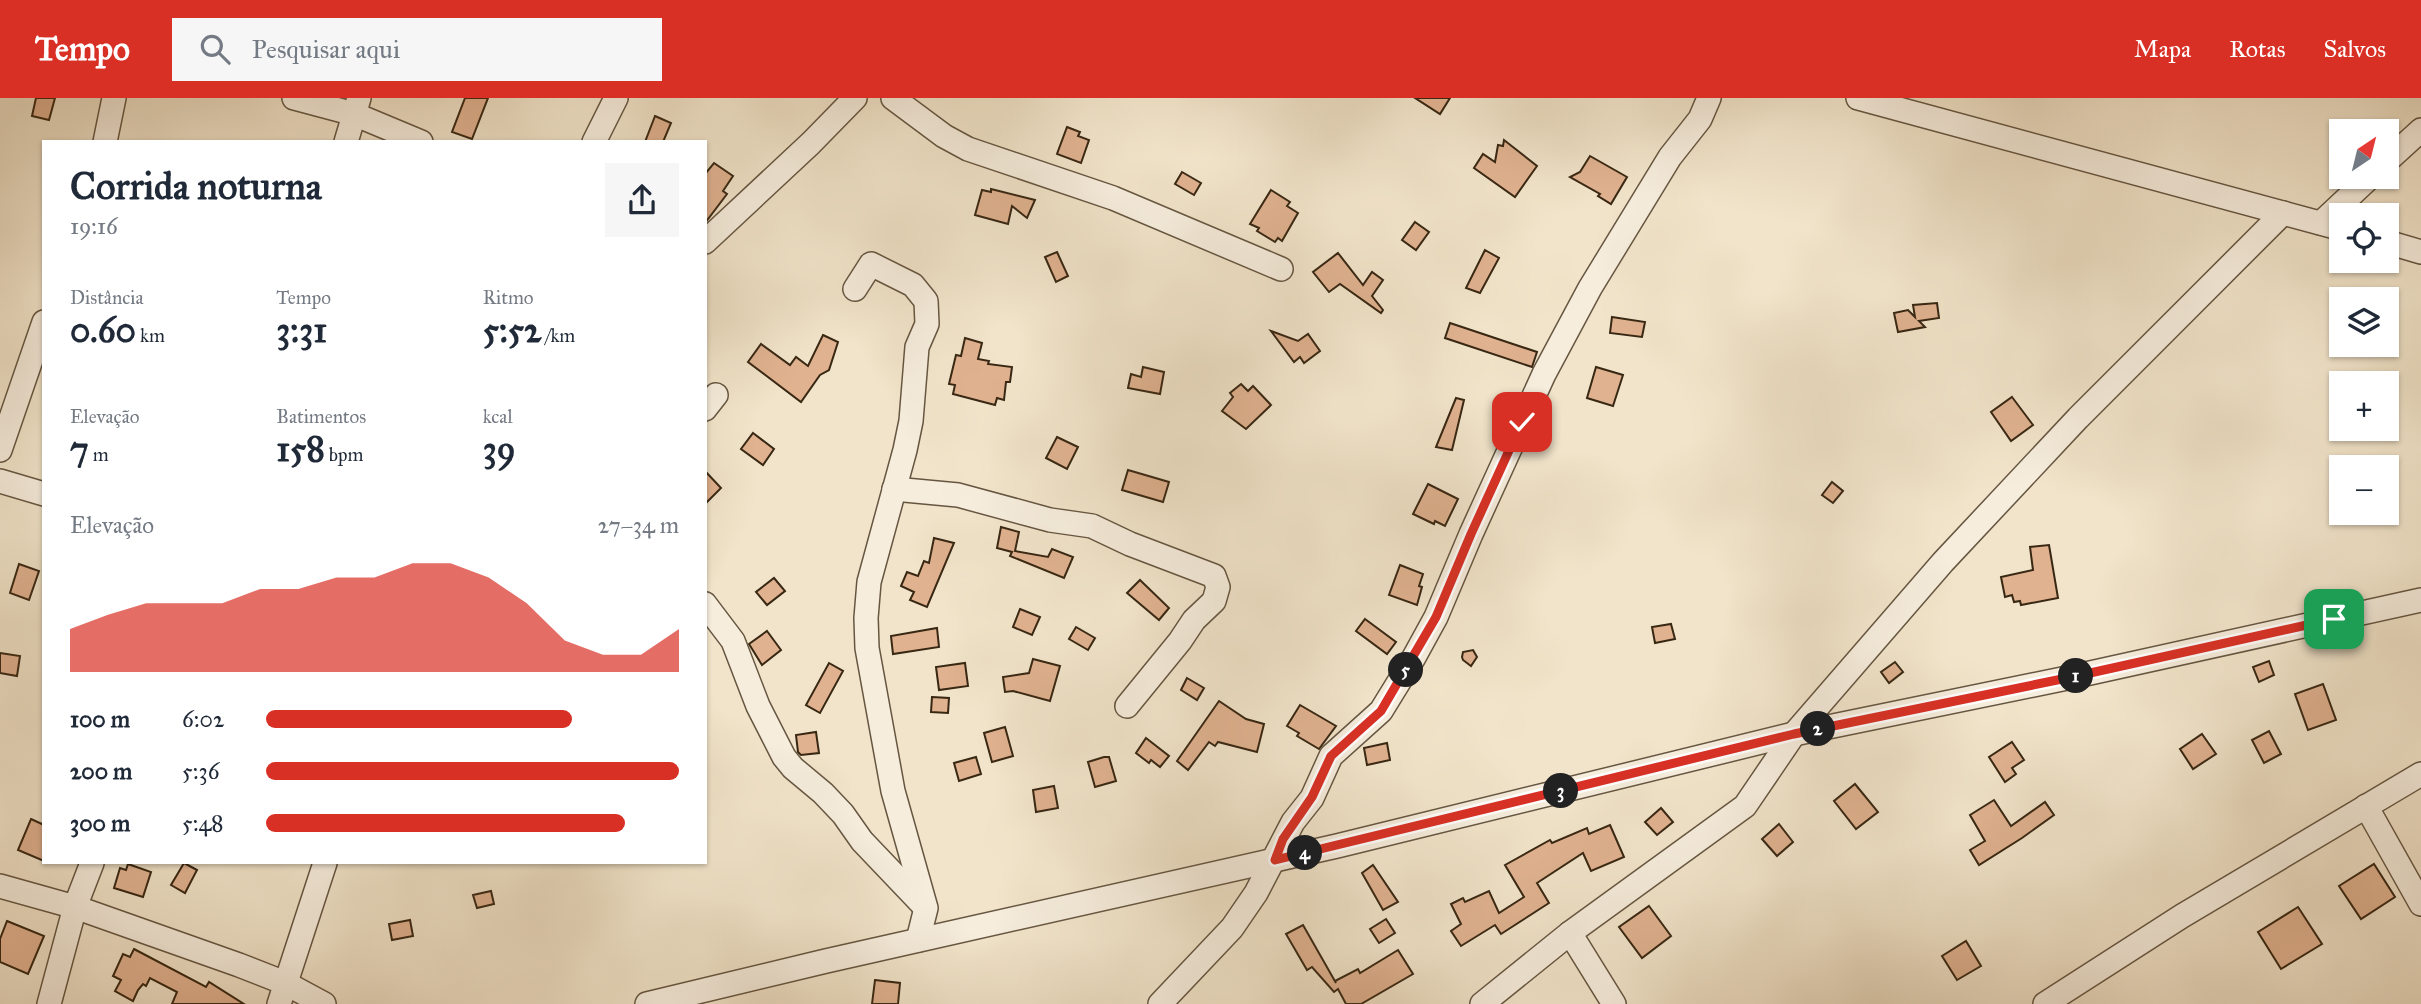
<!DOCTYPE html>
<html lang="pt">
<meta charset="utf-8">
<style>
:root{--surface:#fff;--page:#f6f6f7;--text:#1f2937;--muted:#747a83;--accent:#d93025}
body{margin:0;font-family:"IM FELL Great Primer",serif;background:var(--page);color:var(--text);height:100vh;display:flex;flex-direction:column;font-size:26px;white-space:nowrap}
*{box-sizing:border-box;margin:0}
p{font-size:23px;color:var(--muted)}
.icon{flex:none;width:38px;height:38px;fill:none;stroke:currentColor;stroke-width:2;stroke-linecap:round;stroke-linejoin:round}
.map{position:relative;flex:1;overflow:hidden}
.side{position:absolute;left:42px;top:42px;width:665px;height:724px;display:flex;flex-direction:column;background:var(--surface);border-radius:0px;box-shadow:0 2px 5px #0004}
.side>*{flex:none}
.needle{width:46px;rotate:35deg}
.tools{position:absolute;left:2329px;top:21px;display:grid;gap:14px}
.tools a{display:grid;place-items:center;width:70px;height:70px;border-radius:0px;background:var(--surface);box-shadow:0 2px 5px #0004;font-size:35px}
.pin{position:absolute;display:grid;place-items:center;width:60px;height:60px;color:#fff;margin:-30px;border-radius:14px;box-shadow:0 4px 10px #0006}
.km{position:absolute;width:35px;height:35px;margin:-18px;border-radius:50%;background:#222;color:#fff;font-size:19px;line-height:35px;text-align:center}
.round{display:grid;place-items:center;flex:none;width:74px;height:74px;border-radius:0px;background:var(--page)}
.overview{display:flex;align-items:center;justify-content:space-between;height:119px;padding:0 28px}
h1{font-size:38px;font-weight:800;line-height:52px}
.stats{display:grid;grid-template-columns:repeat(3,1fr);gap:10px;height:119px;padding:7px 28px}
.stats div{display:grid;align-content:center}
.stats b{font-size:35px;font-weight:800}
.stats small{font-size:19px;font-weight:400}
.stats p{font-size:19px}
.chart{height:196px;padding:14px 28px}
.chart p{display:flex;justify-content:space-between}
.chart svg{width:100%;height:126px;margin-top:7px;fill:var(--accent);opacity:.7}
ul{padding:0 28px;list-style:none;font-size:23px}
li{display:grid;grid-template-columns:112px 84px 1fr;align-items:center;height:52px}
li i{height:18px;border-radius:9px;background:var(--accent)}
header{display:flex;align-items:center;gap:42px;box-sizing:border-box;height:98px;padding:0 35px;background:var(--accent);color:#fff}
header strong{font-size:33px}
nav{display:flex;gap:38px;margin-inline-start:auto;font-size:24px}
.search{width:490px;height:63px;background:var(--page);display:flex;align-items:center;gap:18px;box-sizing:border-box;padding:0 24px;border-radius:0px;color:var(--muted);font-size:26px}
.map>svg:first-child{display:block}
.building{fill:#e0b290;stroke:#382713;stroke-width:2}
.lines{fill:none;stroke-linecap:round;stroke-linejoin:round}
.minor-casing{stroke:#665641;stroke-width:26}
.minor{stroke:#f6eddd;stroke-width:23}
.route-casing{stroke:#fff;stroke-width:14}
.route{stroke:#d93025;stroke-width:9}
</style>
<header>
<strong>Tempo</strong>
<div class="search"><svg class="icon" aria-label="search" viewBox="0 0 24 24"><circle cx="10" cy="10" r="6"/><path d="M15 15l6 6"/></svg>Pesquisar aqui</div>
<nav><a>Mapa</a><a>Rotas</a><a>Salvos</a></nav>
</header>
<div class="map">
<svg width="2421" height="906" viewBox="0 0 2421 906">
<rect width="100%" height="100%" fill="#f1e4ca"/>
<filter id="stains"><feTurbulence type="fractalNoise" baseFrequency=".00286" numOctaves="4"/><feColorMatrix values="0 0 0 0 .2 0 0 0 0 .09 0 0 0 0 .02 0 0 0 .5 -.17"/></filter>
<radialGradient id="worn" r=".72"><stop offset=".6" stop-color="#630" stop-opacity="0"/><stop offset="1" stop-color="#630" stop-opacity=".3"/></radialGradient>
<g class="building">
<path d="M36,0H55L49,22L32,18Z"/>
<path d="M465,0H488L472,41L452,34Z"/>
<path d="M1415,0H1450L1440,16Z"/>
<path d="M655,18L671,25L663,44H645Z"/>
<path d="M1067,29L1080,34L1078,38L1089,42L1081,65L1057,56Z"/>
<path d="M1504,42L1537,68L1515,99L1474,70L1483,56L1495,64L1498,47L1503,48Z"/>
<path d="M1590,58L1627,79L1611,106L1598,98L1600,96L1570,79L1580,74Z"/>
<path d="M714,65L733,78L723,93L727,96L705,125V76Z"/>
<path d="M1182,74L1201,85L1194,97L1175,86Z"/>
<path d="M991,91L1035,102L1027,120L1012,108L1008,126L975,117L982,92L991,94Z"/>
<path d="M1271,92L1290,104L1287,108L1298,115L1282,143L1278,140L1275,144L1257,133L1259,130L1250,126Z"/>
<path d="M1415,124L1429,134L1416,152L1402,142Z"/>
<path d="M1485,152L1499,160L1480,195L1466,190Z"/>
<path d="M1057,154L1068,178L1056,184L1045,159Z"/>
<path d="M1338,155L1363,187L1372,174L1383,182L1372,198L1383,212L1381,215L1340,186L1329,194L1313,174Z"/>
<path d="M1937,205L1939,220L1919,223L1925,229L1898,234L1894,215L1908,212L1915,219L1913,207Z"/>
<path d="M1612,219L1645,224L1642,239L1610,235Z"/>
<path d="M1450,225L1537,254L1532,269L1445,240Z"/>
<path d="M1271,233L1298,243L1308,236L1320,253L1304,265L1300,259L1294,264Z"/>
<path d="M823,237L838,244L829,272L820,277L801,304L748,264L761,246L790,267L796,259L808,268Z"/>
<path d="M965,240L982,245L978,261L989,263L988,266L1012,269L1010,284H1006L1004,302L997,300L995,307L953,296L955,287L949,286L956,257L961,258Z"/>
<path d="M1143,269L1164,274L1160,296L1128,290L1131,276L1141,279Z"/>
<path d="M1596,269L1623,277L1613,308L1587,300Z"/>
<path d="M1241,286L1248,293L1253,288L1271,307L1246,331L1222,313L1233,299L1230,295Z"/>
<path d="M2012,299L2033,327L2011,343L1991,314Z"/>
<path d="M1456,300L1464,302L1452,352L1436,349Z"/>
<path d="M753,335L774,351L763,367L741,351Z"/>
<path d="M1057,339L1078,349L1067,371L1046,360Z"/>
<path d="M1128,372L1169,384L1163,404L1122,392Z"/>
<path d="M705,373L721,390L705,406Z"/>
<path d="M1832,384L1843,393L1833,405L1822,397Z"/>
<path d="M1428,386L1458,401L1445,428L1435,423L1434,426L1413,416Z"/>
<path d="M1001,429L1019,434L1015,453L1048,459L1052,451L1073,459L1064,480L1010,458L1012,454L997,450Z"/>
<path d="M934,440L954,445L927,509L910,502L914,494L901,488L907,474L918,478L924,463L929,465Z"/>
<path d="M2049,447L2058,500L2021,507L2020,503L2014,504L2012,497L2005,499L2001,479L2033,472L2030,449Z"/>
<path d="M19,466L39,473L29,502L10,495Z"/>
<path d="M1400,467L1423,476L1419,488L1422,489L1417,507L1389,497Z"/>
<path d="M774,480L785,493L767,507L756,494Z"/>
<path d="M1140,482L1169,510L1159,522L1127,495Z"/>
<path d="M1020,511L1040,519L1032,537L1013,529Z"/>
<path d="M1365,521L1396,544L1387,556L1356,533Z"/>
<path d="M1671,526L1675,541L1655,545L1652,529Z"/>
<path d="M1076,529L1095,540L1088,552L1069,541Z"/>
<path d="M937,530L939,549L893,556L891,538Z"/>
<path d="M767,533L781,552L762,567L749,546Z"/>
<path d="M1473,552L1477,559L1471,568L1463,562L1462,559L1463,554Z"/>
<path d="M0,555L20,558L17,578L0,575Z"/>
<path d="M1033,561L1060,568L1050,603L1013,593L1005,594L1003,579L1029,575Z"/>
<path d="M2269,563L2274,577L2259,584L2253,569Z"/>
<path d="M1895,564L1903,574L1889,585L1881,574Z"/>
<path d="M829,565L843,573L820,615L806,607Z"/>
<path d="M965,565L968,588L939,592L936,569Z"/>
<path d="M1187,580L1204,590L1197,602L1181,592Z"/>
<path d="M2323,586L2336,622L2308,632L2295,596Z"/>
<path d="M932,599L949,600L948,615L931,614Z"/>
<path d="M1219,603L1246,621L1264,626L1257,654L1218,644L1215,648L1209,644L1188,672L1177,663Z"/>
<path d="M1300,607L1336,628L1319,651L1297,638L1299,635L1287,628Z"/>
<path d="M1005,629L1013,658L992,664L984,635Z"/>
<path d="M2269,633L2281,656L2264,665L2252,642Z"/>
<path d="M816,634L819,655L801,657L798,654L796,637Z"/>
<path d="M2202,636L2216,656L2193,671L2180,651Z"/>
<path d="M1146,640L1169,658L1160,669L1151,662L1149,665L1136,655Z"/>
<path d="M2012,644L2024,662L2012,670L2016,676L2005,684L1989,659Z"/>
<path d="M1387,645L1390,662L1367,667L1364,650Z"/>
<path d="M976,659L981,676L959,683L954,665Z"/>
<path d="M1104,659H1109L1116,683L1095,689L1088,664Z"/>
<path d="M1855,686L1878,714L1856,731L1834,703Z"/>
<path d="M1054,688L1058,710L1036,714L1033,692Z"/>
<path d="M1994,702L2011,728L2045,704L2054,717L2022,740L1979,767L1970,752L1985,743L1970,717Z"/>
<path d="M1661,710L1673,724L1657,737L1645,724Z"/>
<path d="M31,721L44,727V763L18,752Z"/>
<path d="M1779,726L1793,744L1777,758L1762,741Z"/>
<path d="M1610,727L1624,759L1591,773L1583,755L1537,785L1549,805L1501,836L1495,827L1461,848L1451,833L1461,826L1451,806L1463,800L1465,804L1489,793L1499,815L1524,799L1505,767L1550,742L1552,745L1587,730L1589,736Z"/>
<path d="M184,765L197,772L185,795L171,787Z"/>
<path d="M128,766L151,774L143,799L114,790L120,770L126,772Z"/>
<path d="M2374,766L2395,799L2361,821L2339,788Z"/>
<path d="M1373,767L1398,804L1383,812L1362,775Z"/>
<path d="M491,793L494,806L477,810L473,797Z"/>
<path d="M1649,808L1671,838L1642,860L1619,829Z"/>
<path d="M2298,809L2322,846L2281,871L2258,834Z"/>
<path d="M1386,821L1395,835L1379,845L1370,831Z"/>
<path d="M410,822L413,838L392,842L389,826Z"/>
<path d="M7,823L44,838L28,876L0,864V841Z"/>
<path d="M1303,827L1336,885L1335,883L1358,871L1360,875L1398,852L1413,876L1361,906H1346L1338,891L1334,894L1312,869L1307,872L1286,836Z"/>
<path d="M1966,843L1981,868L1957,882L1942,858Z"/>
<path d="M134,851L206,889L209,884L244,906H172L177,894L150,880L146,888L143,886L138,892L133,903L115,893L121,882L113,878L123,856L130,859Z"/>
<path d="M875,882L900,885L898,906H872Z"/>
</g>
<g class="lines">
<defs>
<g id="minor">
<path d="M294,0L354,16L421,44"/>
<path d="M893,0L944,38L968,51L1113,100L1281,171"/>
<path d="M1858,0L2342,131"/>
<path d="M105,44L114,0"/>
<path d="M346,44L359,0"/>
<path d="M594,44L616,0"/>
<path d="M2387,63L2421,32"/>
<path d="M2321,125L2370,79"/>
<path d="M705,144L811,45L855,0"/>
<path d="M2387,144L2421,154"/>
<path d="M855,191L871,166L913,187L926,203L927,226L917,249L911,323L905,352L869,484L866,520L867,550L893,693L926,810L918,842"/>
<path d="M705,311L716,297"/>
<path d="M0,352L44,224"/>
<path d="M0,383L44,396"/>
<path d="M894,391L958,397L1050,422L1092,428L1130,446L1214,478L1218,489L1214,503L1194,522L1180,543L1127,608"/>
<path d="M705,506L733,543L758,608L784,659L793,670L823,695L843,716L862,743L924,808"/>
<path d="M2366,708L2421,806"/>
<path d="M0,788L75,809L239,867L285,885L324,906"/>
<path d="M1570,835L1614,906"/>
<path d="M49,906L75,809L92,765"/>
<path d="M279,906L325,765"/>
<path d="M647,906L826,863L1337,748L1794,636L2072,579L2421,502"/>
<path d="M1160,906L1232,830L1256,795L1293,724L1312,700L1331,658L1381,613L1413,561L1436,519L1471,436L1544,276L1590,190L1670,59L1700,21L1709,0"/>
<path d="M1482,906L1570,835L1745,708L1794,636L1943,464L2078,320L2283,115"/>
<path d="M2045,906L2182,818L2421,676"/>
</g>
</defs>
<use href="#minor" class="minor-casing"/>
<use href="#minor" class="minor"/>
</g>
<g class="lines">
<defs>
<path id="route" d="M1522,324L1471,436L1436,519L1381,613L1331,658L1312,699L1283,741L1275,762L1794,636L2072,579L2334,521"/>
</defs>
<use href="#route" class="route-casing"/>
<use href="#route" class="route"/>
</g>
<rect width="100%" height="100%" filter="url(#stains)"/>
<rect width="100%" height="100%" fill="url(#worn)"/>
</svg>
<div class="tools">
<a><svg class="needle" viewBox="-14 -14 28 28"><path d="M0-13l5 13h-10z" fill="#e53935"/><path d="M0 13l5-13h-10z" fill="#747a83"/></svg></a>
<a><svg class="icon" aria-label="locate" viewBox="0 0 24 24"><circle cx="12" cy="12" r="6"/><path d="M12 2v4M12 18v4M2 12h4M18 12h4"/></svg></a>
<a><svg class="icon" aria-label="layers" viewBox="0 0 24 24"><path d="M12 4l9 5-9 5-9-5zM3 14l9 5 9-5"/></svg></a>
<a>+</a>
<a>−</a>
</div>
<div class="pin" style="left:2334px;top:521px;background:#1e9e55"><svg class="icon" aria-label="arrive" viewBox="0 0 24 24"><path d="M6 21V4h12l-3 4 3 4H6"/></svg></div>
<div class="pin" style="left:1522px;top:324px;background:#d93025"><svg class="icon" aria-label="check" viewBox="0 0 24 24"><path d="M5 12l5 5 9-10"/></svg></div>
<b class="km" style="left:2076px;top:578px">1</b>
<b class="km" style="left:1818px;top:631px">2</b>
<b class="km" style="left:1561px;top:693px">3</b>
<b class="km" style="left:1305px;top:755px">4</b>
<b class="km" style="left:1406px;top:572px">5</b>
<section class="side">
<div class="overview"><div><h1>Corrida noturna</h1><p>19:16</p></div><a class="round"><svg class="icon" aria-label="share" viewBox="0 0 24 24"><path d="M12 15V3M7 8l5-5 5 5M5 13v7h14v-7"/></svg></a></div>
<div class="stats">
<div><p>Distância</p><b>0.60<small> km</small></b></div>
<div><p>Tempo</p><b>3:31</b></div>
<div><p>Ritmo</p><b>5:52<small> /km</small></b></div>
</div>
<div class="stats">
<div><p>Elevação</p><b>7<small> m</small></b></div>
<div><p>Batimentos</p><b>158<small> bpm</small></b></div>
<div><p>kcal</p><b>39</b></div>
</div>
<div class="chart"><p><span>Elevação</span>27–34 m</p>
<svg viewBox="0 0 160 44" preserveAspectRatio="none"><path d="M0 44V29L10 24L20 20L30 20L40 20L50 15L60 15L70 11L80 11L90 6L100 6L110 11L120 20L130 33L140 38L150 38L160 29V44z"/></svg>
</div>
<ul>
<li><b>100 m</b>6:02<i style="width:74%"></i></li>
<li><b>200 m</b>5:36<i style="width:100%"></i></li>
<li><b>300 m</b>5:48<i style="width:87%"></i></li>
</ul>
</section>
</div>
